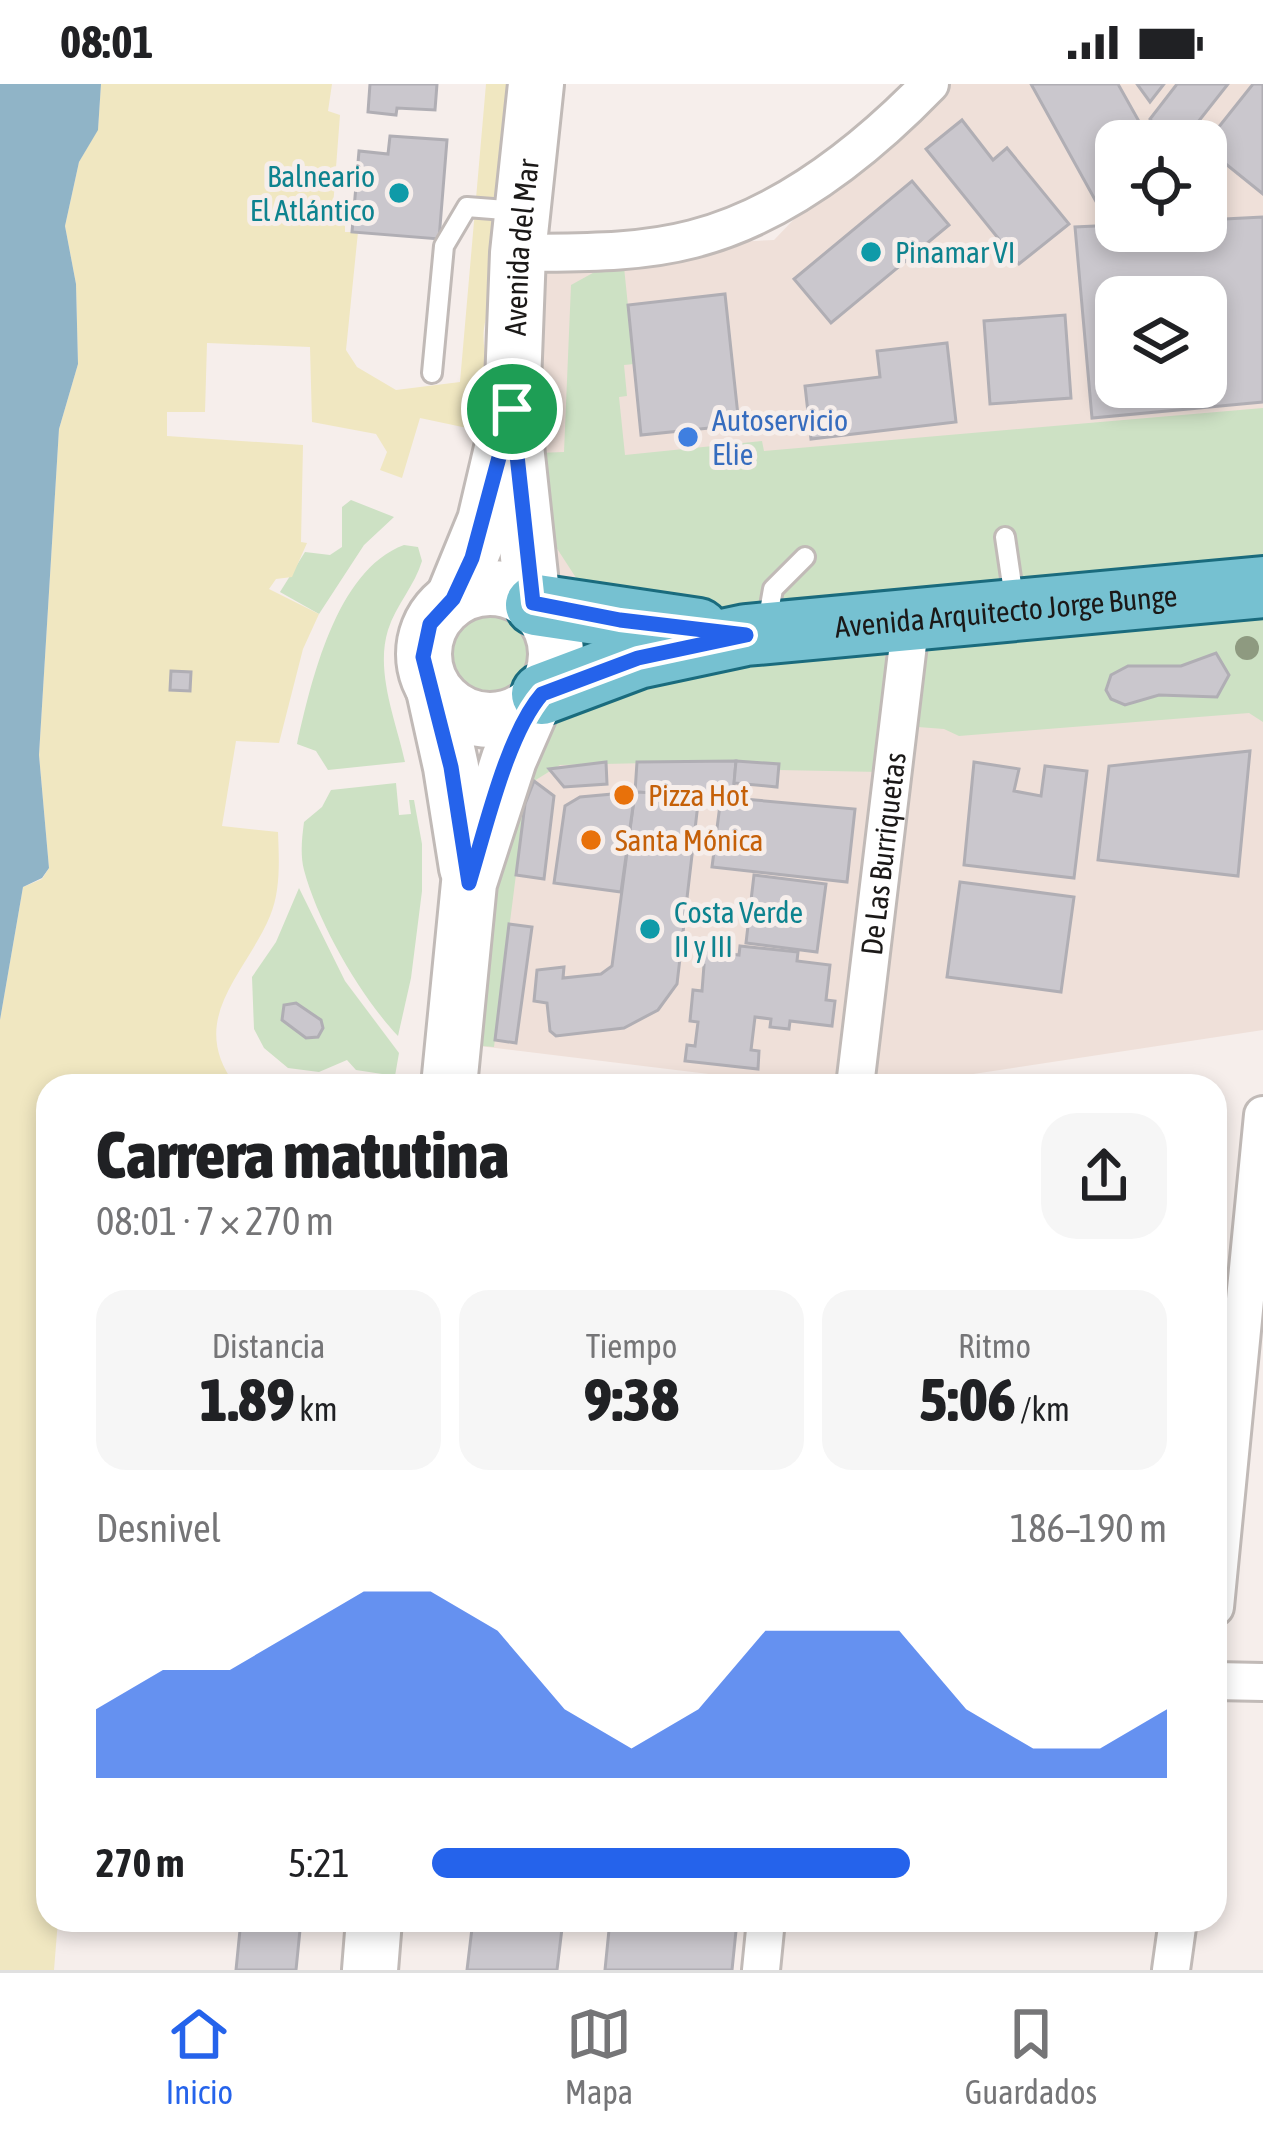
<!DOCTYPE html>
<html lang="es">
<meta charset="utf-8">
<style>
:root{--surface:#fff;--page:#f6f6f6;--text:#202124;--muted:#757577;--line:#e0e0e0;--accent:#2563eb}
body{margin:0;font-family:"Asap Condensed",sans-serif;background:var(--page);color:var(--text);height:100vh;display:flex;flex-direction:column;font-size:45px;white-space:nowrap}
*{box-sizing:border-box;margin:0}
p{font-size:39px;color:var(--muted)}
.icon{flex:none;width:66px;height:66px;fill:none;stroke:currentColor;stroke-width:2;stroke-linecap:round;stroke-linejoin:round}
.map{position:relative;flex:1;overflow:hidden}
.side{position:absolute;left:36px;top:990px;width:1191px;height:858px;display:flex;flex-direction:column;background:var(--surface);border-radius:36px;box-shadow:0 6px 18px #0003}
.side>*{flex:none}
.tools{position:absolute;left:1095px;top:36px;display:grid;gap:24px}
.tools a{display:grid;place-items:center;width:132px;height:132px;border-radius:24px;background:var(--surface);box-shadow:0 6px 18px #0003;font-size:60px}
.pin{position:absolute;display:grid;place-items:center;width:102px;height:102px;color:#fff;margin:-51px;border:6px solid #fff;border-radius:50%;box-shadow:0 3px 12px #0007}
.round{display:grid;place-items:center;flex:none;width:126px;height:126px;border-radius:36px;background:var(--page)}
.summary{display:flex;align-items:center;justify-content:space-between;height:204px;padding:0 60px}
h1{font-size:66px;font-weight:800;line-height:90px}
.metrics{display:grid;grid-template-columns:repeat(3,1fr);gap:18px;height:204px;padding:12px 60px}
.metrics div{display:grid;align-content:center;border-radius:30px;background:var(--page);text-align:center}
.metrics b{font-size:60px;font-weight:800}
.metrics small{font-size:33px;font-weight:400}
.metrics p{font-size:33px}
.chart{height:336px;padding:24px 60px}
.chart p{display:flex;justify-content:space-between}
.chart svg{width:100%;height:216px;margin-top:12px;fill:var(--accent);opacity:.7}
ul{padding:0 60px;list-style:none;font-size:39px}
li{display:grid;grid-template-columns:192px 144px 1fr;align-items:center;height:90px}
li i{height:30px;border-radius:15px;background:var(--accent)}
.status{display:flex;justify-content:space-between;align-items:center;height:84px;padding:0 60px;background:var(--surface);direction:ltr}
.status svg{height:33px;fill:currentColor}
.dock{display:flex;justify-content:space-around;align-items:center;height:168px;border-top:3px solid var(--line);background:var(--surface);font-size:33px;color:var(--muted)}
.dock a{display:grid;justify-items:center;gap:6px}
.dock .selected{color:var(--accent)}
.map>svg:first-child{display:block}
.built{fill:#efe0d9;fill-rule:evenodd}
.green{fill:#cde1c4}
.sand{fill:#f0e7c1}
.water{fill:#90b4c7}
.building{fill:#cac7cd;stroke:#b0aeb4;stroke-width:3;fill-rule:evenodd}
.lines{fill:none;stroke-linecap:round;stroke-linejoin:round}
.service-casing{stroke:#c1bab7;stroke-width:24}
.minor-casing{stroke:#c1bab7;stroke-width:42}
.secondary-casing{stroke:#c1bab7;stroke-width:60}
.primary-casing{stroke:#1a6b7d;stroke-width:66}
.service{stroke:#fff;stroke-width:18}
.minor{stroke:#fff;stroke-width:36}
.secondary{stroke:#fff;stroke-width:54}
.primary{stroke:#76c1d1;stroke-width:60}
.tree{fill:#8e9a80}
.route-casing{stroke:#fff;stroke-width:24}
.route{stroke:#2563eb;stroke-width:15}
.culture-dot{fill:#0f9aa8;stroke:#f6eeeb;stroke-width:4.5}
.shop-dot{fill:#3f7fe0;stroke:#f6eeeb;stroke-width:4.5}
.food-dot{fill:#e8710a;stroke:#f6eeeb;stroke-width:4.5}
.labels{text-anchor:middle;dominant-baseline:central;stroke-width:10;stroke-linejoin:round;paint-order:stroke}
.culture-label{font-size:30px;fill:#0d838f;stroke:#f6eeeb;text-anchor:start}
.street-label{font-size:30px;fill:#1b1918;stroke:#f6eeeb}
.shop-label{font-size:30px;fill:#366cbe;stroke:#f6eeeb;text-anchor:start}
.food-label{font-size:30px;fill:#c56008;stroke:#f6eeeb;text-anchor:start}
</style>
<div class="status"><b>08:01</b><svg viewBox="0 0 49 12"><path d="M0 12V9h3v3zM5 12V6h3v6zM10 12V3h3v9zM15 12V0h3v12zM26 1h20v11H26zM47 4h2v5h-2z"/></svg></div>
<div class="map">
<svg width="1263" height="1886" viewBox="0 0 1263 1886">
<rect width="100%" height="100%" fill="#f6eeeb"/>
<path class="built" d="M924,0H1263V946L894,1002H806L454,959L512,325L518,169L774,156ZM1116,57H1206V147H1116ZM1116,213H1206V303H1116Z"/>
<g class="green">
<path d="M624,183L634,280L624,281L627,312L619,313L625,371L762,357L764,367L1263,324V477L690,529L582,503L556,463L537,369L564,368L571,201L600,185Z"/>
<path d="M351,416L394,433L364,461L319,530L280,508L305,468L330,471L342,463V423Z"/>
<path d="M404,461L418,463L422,477C415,501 396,521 388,546C375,588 396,637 405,678L328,686L316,667L297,660C311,598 336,486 404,461Z"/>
<circle cx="488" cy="570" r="48"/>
<path d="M1263,525V638L1249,629L959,652L944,645L918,643L923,578L931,562Z"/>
<path d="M882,566L889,580L880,688L778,686L736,677L560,681L534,697L525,720L494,963L470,961L496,760L541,660L556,639L572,624L655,587Z"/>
<path d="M396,699L399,731L411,730L409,716H414L422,760V807L411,894L398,952C361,913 318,839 304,786C300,770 302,754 304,738L322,723L331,706Z"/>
<path d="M299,804L345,897L399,969L395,992L356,986L347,976L319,988L288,984L264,964L254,945L252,893L276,858Z"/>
</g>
<path class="sand" d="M101,0H332L328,27L340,31L332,136L345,137V148H358L346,266L357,283L396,306L460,298L486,0H514L494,217C474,248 488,277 493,310C494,322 489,336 486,348L420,334L402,394L380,386L387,368L376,350L312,338L310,263L207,259L205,328H167V352L303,361L301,458L307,459L292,493L276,495L269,505L319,530L303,565L279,659L236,657L222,742L278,748C279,775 281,806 270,832C246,890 185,935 236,1002H48V1836H58L54,1886H0V936L23,803L42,795L49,784L39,671L59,345L78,280L76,200L65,142L79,78L98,45Z"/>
<path class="water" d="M0,0H101L98,46L79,78L65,142L76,200L78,280L59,345L39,671L49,784L42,794L23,803L0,936Z"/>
<g class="building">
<path d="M370,0H437L435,26L397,24L396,31L368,28Z"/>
<path d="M1031,0H1118L1150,57H1116V125L1104,132Z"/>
<path d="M1137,0H1164L1150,18Z"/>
<path d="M1177,0H1228L1183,57H1166L1150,35Z"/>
<path d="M1253,0H1263V110L1206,64V59Z"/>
<path d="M962,36L993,76L1007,64L1069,140L1019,180L926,65Z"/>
<path d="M390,52L447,56L439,155L352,148L359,67L388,70Z"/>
<path d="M912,97L949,141L831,239L794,195Z"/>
<path d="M1263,133V318L1092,334L1075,143L1116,141V147H1206V136ZM1116,213H1206V303H1116Z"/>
<path d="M725,210L739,341L641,351L628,221Z"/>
<path d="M1065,231L1071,314L990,320L984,237Z"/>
<path d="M947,259L956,338L811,355L805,302L880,293L877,267Z"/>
<path d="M1216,569L1229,591L1217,613L1159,611L1125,621L1111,615L1106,606L1111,591L1128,582H1181Z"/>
<path d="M171,587L191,588L190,607L170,606Z"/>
<path d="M1250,667L1238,792L1098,776L1109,682Z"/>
<path d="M736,677L733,714L635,708L637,678Z"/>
<path d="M736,677L779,680L777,703L734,699Z"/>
<path d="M606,678L607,700L564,703L549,685Z"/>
<path d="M974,678L1019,685L1014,707L1041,712L1045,682L1087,687L1074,794L964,781Z"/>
<path d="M534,697L554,712L544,795L516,791L525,720Z"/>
<path d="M635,708L699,711L677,900L658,926L624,944L556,952L550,947L547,919L534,917L537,886L564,883L563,894L601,890L612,882Z"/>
<path d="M635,708L621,808L554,799L565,722L580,713Z"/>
<path d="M721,713L855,725L847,798L712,783Z"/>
<path d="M754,791L826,800L817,868L746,859Z"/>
<path d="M960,798L1074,813L1061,908L947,893Z"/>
<path d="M509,840L532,843L516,959L495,956Z"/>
<path d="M740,862L798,868L797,877L830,881L826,916L835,917L832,942L790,937L789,945L770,943L771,935L755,933L751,966L759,967L758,985L685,977L687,961L695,962L698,938L690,937L693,906L702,907L704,881L696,880L698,866L739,871Z"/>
<path d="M296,919L321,936L323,944L318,953L306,954L282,936L284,921Z"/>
<path d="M700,993L779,1002H699Z"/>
<path d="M241,1836H301L296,1886H236Z"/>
<path d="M473,1836H563L557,1886H467Z"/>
<path d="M610,1836L737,1837L732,1886H605Z"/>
</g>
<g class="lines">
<defs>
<g id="service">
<path d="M432,289L444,162L467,123L518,127"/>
<path d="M1005,453L1015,521"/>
<path d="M767,539L773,505L805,473"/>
</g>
<g id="minor">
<path d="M518,169C576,168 636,170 693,155C783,132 866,66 930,0"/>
<path id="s1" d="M855,1002L911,535"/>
<path d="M1215,1523L1263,1031"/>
<path d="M1215,1597L1263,1598"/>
<path d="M761,1886L766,1836"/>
<path d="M1171,1886L1178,1836"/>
</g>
<g id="secondary">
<circle cx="490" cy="570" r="66"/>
<path d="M453,515L485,437L504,356"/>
<path id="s2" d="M533,519L512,325L518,169L536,0"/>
<path d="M434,606L451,683L467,784"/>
<path d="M449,1002L469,799L509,675L533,620"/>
<path d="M370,1886L374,1836"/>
</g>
<g id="primary">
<path d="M536,521L698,545"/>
<path id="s3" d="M542,610L638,574L746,551L1263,503"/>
</g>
</defs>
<use href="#service" class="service-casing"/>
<use href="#minor" class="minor-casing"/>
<use href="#secondary" class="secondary-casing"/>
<use href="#primary" class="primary-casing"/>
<use href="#service" class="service"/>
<use href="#minor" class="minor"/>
<use href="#secondary" class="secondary"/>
<use href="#primary" class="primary"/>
</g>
<circle class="tree" cx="1247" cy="564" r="12"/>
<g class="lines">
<defs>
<path id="route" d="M512,325L533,519L620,536L746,551L638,574L542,610C507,650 485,747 469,799L451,683L423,573L430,540L453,515L472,474Z"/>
</defs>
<use href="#route" class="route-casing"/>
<use href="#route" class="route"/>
</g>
<g class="culture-dot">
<circle cx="399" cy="109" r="12"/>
<circle cx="871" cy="168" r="12"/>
<circle cx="650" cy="845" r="12"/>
</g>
<circle class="shop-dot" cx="688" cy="353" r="12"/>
<g class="food-dot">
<circle cx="624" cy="711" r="12"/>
<circle cx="591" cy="756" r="12"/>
</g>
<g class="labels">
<g class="culture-label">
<text x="375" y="92" text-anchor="end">Balneario<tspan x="375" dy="34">El Atlántico</tspan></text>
<text x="895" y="168">Pinamar VI</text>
<text x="674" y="828">Costa Verde<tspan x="674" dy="34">II y III</tspan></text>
</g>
<g class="street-label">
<text stroke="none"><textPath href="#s2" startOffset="357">Avenida del Mar</textPath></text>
<text stroke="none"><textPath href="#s3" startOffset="474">Avenida Arquitecto Jorge Bunge</textPath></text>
<text stroke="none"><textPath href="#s1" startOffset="234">De Las Burriquetas</textPath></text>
</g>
<g class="shop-label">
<text x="712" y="336">Autoservicio<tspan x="712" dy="34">Elie</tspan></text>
</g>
<g class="food-label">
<text x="648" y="711">Pizza Hot</text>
<text x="615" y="756">Santa Mónica</text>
</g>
</g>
</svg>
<div class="tools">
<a><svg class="icon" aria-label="locate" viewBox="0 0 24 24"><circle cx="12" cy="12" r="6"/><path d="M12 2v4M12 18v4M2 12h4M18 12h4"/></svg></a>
<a><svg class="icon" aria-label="layers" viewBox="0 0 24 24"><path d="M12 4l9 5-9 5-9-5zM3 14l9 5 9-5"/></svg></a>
</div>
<div class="pin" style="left:512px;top:325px;background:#1e9e55"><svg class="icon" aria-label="arrive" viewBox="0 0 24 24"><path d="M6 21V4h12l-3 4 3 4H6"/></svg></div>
<section class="side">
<div class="summary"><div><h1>Carrera matutina</h1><p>08:01 · 7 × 270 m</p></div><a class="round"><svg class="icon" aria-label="share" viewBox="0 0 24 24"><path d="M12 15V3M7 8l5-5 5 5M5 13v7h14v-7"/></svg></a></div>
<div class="metrics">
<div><p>Distancia</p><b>1.89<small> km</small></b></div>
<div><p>Tiempo</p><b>9:38</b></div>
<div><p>Ritmo</p><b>5:06<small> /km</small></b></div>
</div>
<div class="chart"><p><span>Desnivel</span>186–190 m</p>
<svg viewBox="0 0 160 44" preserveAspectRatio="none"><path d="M0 44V30L10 22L20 22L30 14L40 6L50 6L60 14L70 30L80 38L90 30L100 14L110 14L120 14L130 30L140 38L150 38L160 30V44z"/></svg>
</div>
<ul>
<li><b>270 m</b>5:21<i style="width:65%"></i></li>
</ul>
</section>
</div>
<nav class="dock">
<a class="selected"><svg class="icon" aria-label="home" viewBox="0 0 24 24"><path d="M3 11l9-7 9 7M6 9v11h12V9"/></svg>Inicio</a>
<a><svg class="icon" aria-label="map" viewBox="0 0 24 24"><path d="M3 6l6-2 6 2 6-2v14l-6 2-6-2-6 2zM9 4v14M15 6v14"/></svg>Mapa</a>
<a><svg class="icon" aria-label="saved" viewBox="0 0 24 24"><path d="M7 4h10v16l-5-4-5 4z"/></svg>Guardados</a>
</nav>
